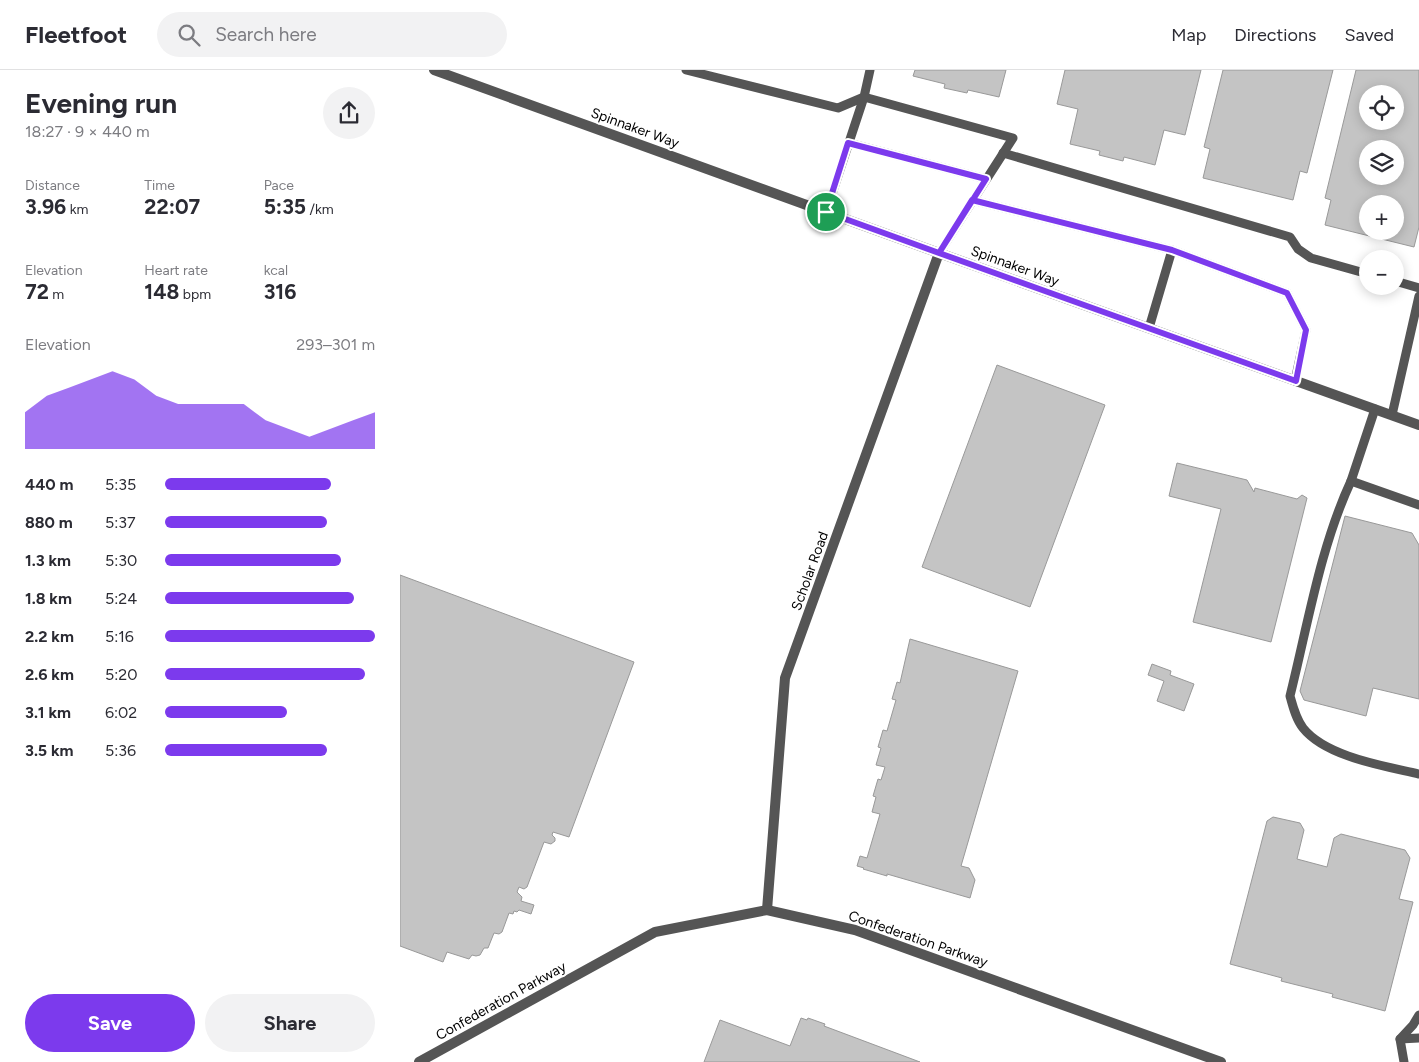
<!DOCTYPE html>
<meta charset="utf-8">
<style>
:root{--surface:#fff;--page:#f2f2f3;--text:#2b2b33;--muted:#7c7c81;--line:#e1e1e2;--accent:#7c3aed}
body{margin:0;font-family:Figtree,sans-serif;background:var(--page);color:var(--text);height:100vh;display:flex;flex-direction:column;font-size:19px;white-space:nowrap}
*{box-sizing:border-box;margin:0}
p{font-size:16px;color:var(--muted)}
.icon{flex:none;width:28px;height:28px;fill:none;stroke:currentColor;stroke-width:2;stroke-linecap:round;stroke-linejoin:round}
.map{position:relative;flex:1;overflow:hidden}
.panel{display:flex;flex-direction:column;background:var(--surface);width:400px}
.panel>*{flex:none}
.tools{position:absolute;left:959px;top:15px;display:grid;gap:10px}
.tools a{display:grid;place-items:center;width:45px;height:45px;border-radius:50%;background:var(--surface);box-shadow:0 2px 12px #0003;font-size:25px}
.pin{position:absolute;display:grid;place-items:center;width:42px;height:42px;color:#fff;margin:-21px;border:2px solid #fff;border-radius:50%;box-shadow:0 1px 5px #0007}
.round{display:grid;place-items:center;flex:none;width:52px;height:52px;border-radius:26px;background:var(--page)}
.headline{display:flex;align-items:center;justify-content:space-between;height:85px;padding:0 25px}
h1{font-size:28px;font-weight:700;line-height:38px}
.stats{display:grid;grid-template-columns:repeat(3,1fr);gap:8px;height:85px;padding:5px 25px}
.stats div{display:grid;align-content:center}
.stats b{font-size:21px;font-weight:700}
.stats small{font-size:14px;font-weight:400}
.stats p{font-size:14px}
.chart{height:140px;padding:10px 25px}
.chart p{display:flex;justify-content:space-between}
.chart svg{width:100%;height:90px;margin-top:5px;fill:var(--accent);opacity:.7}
.action{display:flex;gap:10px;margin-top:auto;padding:10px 25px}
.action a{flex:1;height:58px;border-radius:30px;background:var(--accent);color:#fff;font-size:20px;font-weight:700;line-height:58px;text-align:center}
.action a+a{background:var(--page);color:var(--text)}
ul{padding:0 25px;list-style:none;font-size:16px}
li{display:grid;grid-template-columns:80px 60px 1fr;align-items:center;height:38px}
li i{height:12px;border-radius:6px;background:var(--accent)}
header{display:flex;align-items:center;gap:30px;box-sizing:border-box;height:70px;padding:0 25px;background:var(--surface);border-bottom:1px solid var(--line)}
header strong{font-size:24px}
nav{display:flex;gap:28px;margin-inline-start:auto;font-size:18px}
.search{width:350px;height:45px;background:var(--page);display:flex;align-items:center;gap:12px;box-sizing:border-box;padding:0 18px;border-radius:28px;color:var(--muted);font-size:19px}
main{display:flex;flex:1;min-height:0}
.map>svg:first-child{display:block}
.building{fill:#c4c4c4;stroke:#999;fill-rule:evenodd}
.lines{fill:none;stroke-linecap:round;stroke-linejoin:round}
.service{stroke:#555;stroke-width:9}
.minor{stroke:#555;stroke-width:10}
.tertiary{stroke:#555;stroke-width:10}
.route-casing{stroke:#fff;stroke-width:10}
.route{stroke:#7c3aed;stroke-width:6}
.labels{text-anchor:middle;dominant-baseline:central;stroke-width:4;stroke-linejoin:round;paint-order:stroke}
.street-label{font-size:14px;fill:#000;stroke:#fff}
</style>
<header>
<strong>Fleetfoot</strong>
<div class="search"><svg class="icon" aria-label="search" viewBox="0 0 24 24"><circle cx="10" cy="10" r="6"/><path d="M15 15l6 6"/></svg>Search here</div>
<nav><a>Map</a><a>Directions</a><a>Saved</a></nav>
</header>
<main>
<section class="panel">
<div class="headline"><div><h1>Evening run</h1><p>18:27 · 9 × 440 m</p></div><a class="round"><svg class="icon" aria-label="share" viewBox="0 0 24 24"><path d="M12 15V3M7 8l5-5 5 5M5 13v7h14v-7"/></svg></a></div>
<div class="stats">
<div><p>Distance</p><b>3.96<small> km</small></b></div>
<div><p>Time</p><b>22:07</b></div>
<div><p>Pace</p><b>5:35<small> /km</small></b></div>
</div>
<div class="stats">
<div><p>Elevation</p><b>72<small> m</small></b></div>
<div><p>Heart rate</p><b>148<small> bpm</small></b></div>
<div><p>kcal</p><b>316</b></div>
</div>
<div class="chart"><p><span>Elevation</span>293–301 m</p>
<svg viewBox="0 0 160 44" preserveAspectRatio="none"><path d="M0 44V26L10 18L20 14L30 10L40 6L50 10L60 18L70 22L80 22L90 22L100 22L110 30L120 34L130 38L140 34L150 30L160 26V44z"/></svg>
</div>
<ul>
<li><b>440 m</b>5:35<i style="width:79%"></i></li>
<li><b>880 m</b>5:37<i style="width:77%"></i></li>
<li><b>1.3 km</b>5:30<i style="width:84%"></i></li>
<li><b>1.8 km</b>5:24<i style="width:90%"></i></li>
<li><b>2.2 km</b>5:16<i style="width:100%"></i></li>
<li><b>2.6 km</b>5:20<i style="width:95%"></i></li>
<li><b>3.1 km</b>6:02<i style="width:58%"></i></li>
<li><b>3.5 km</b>5:36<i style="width:77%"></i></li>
</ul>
<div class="action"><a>Save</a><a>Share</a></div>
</section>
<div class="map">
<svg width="1019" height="992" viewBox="0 0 1019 992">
<rect width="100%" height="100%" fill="#fff"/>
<g class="building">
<path d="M515,0H606L599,27L568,20L567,23L544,18L545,14L513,6Z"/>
<path d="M665,0H801L785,65L764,60L755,95L724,87L723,91L699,85L700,81L670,74L678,39L657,34Z"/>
<path d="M823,0H933L907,103L900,101L893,130L803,108L810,79L804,77Z"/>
<path d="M956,0H1019V157L1014,177L925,155L931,130L925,128ZM968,24H995V51H968ZM968,79H995V106H968ZM968,134H995V161H968Z"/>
<path d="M597,295L705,335L630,537L522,497Z"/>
<path d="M777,393L847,410L854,422L855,418L897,429L902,425L907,428L871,572L793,552L821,439L769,426Z"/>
<path d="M945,446L1012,463L1019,475V629L973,618L966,646L904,630L900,621Z"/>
<path d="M0,505L234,592L169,767L153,762L152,765L155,768V771L151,774L144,772L127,817L124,819L119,817L117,822L122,827L121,831L134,835L131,844L119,840L117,842L114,841L113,844L109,843L102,862L99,864L94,863L88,878H84L80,885L76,886L72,885L69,889L47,882L43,892L0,876Z"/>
<path d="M510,569L618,601L561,796L569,798L575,810L570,828L487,804V806L463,799L464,798L457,796L460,786L467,788L480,744L472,742L476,727L473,726L478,709L481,710L485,697L476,695L481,678L478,677L483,660L487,661L496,630L492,629L497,612L500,613Z"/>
<path d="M752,594L771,601L770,605L794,614L784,641L757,631L764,611L748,605Z"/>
<path d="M873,747L900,753L904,760L897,789L927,797L934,768L941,764L1005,780L1010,788L999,829L1013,832L985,941L932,927L933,924L881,911L882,908L830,894L867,751Z"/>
<path d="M401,948L407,950L408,948L425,954L424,956L520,992H304L320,950L390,976Z"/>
</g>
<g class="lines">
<g class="service">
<path d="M286,0L438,38L464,27L470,0"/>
<path d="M449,73L586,109"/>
<path d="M603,83L890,167L898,179L911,188L968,204"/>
<path d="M572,130L772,180L749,258"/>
<path d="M426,142L464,27L613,68L539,183"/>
<path d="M772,180L887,223L906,260L895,311"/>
<path d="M995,211L1019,218"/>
<path d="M975,339L951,411L1019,435"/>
<path d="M992,345L1019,226"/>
<path d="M951,411C920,478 908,554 890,626C893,637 896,649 903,658C926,687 985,696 1019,704"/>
<path d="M1000,969L1019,968"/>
<path d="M1004,992L1000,969L1013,955L1019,945"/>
</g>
<g class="minor">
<path d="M34,0L539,183L1019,355"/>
<path d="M367,840L385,608L539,183"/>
</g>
<path class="tertiary" d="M19,992L255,862L367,840L455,860L821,992"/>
</g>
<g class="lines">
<defs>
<path id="route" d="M426,142L539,183L572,130L772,180L887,223L906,260L896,311L539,183L586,109L448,73L426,142"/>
</defs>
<use href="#route" class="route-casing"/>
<use href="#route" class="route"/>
</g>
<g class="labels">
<g class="street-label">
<text transform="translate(235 58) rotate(20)">Spinnaker Way</text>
<text transform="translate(615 196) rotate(20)">Spinnaker Way</text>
<text transform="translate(410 501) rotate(-70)">Scholar Road</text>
<text transform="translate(518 869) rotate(19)">Confederation Parkway</text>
<text transform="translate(101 931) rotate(-29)">Confederation Parkway</text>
</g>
</g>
</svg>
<div class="tools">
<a><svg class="icon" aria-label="locate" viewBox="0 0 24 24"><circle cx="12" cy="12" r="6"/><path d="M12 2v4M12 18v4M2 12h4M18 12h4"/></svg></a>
<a><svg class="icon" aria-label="layers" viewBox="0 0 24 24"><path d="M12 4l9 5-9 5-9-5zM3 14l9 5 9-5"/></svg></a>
<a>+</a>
<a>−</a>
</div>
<div class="pin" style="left:426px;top:142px;background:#1e9e55"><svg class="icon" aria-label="arrive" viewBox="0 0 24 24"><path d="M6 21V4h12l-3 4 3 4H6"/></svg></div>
</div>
</main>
